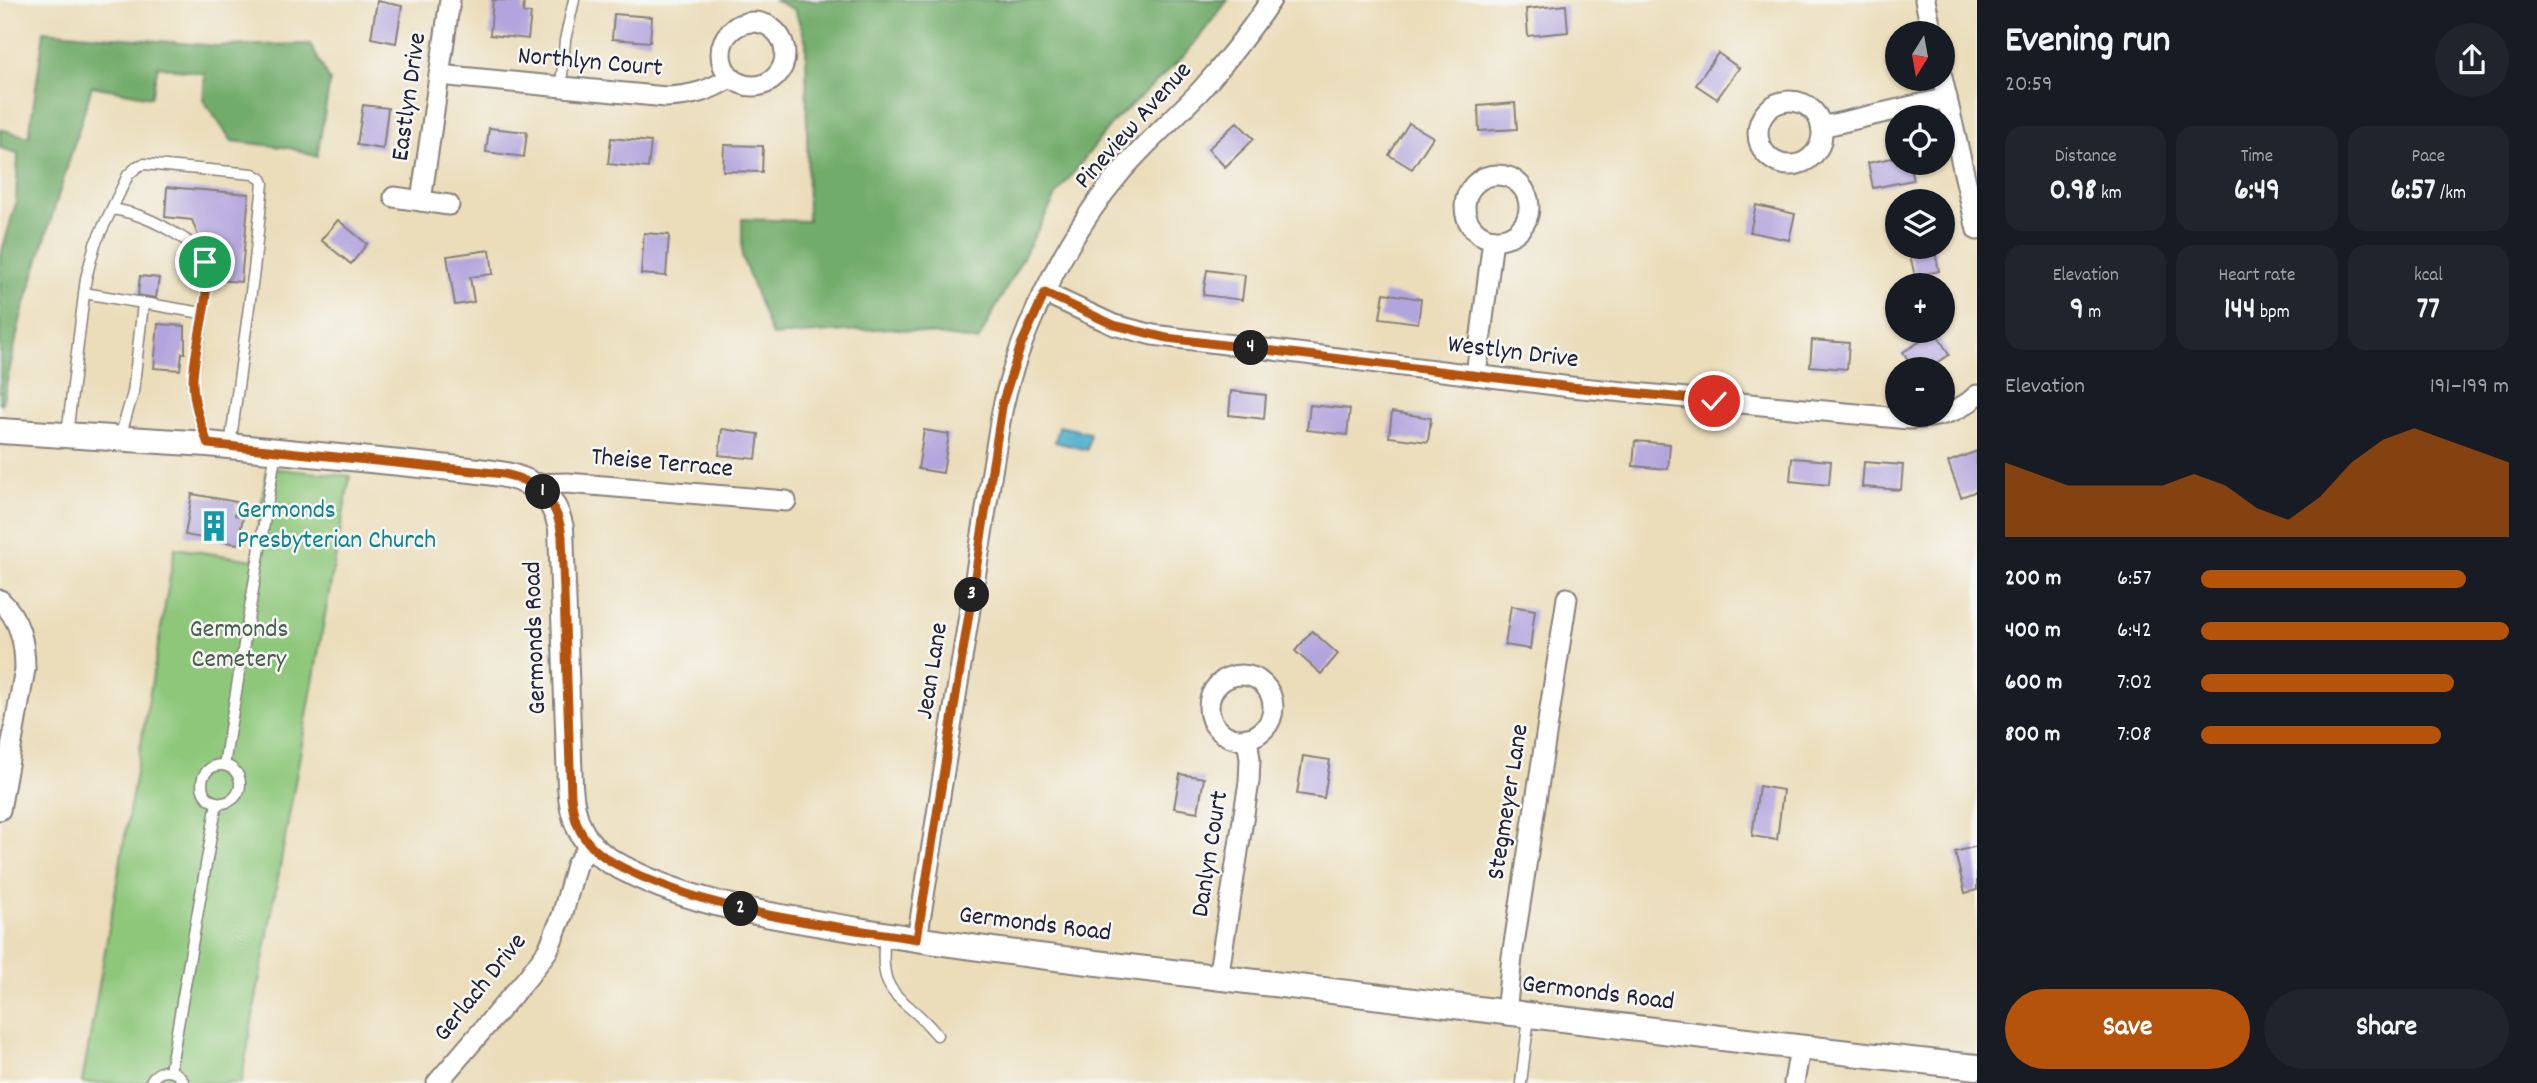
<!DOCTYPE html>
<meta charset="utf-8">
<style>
:root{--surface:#171b24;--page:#20242c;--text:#f1f3f6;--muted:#9ea1a6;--accent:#b45309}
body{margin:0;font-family:Dekko,sans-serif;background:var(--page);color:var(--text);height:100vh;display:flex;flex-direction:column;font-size:26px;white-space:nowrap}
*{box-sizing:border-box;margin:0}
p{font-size:23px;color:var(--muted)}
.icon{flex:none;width:38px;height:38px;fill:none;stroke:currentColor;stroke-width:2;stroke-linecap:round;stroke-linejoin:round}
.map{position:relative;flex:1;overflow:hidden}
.drawer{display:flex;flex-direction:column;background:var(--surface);width:560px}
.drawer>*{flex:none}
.needle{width:46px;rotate:191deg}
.fabs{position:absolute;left:1885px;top:21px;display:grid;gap:14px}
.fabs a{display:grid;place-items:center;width:70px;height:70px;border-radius:50%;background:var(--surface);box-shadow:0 2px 5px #0004;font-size:35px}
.pin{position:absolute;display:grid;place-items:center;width:60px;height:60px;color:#fff;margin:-30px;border:4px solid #fff;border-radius:50%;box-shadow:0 2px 7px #0007}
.km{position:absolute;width:35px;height:35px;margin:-18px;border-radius:50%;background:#222;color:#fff;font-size:19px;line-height:35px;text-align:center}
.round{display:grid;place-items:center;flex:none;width:74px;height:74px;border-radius:37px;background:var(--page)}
.head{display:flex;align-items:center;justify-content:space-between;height:119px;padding:0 28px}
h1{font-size:38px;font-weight:700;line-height:52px}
.figures{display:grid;grid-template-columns:repeat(3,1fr);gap:10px;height:119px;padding:7px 28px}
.figures div{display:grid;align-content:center;border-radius:18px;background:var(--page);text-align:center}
.figures b{font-size:30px;font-weight:700}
.figures small{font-size:19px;font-weight:400}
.figures p{font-size:19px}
.chart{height:196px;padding:14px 28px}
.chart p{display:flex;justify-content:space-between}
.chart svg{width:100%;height:126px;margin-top:7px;fill:var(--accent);opacity:.7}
.button{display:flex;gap:14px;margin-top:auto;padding:14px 28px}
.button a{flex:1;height:80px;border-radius:42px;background:var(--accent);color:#fff;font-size:28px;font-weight:700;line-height:80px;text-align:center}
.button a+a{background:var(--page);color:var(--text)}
ul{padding:0 28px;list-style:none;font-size:23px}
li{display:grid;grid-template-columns:112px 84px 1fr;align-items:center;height:52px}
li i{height:18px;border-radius:9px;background:var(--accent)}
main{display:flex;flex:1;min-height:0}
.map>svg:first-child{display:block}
.green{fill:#8ec77a;stroke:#58745a;stroke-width:2}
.forest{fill:#72ac6a;stroke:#4a6752;stroke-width:2}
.water{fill:#4aaac9;stroke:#366682;stroke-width:2}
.building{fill:#b2a5dd}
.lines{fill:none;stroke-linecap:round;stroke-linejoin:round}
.service-casing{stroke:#86807a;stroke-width:13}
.minor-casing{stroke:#86807a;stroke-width:23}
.tertiary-casing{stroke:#86807a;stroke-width:28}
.service{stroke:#fff;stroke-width:10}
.minor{stroke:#fff;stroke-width:19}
.tertiary{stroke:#fff;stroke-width:24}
.route-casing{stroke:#fff;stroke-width:14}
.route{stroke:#b45309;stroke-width:9}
.labels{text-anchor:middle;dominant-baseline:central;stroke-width:5;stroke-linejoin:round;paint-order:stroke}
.street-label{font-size:26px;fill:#22223b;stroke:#f6f6f2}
.culture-label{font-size:26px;fill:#0d838f;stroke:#f6f6f2;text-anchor:start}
.park-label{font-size:26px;fill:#485c51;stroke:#f6f6f2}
</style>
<main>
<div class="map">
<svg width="1977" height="1083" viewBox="0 0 1977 1083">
<rect width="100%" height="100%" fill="#f6f6f2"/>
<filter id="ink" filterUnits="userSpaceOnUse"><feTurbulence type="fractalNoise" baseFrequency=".0143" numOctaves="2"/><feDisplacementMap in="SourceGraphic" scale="14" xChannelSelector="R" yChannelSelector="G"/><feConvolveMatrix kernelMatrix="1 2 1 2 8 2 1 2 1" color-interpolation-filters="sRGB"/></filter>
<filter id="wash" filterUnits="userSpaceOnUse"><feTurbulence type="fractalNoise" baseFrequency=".00686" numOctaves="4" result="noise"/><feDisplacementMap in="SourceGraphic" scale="28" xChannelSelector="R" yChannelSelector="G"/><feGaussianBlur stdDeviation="1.57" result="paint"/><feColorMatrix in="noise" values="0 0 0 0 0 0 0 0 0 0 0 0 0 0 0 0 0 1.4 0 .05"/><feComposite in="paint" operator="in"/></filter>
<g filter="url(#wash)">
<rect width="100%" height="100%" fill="#ebddba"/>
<path class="green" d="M267,468L350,476L241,1083H82L175,548L253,560Z"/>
<g class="forest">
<path d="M774,0H1228L1185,55L1113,122L1057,194L978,341L891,328L772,336L742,257V219L808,221L806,42L795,10Z"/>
<path d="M44,31L216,46L310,44L330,81L317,157L290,148L232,141L203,100L205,74L158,66L151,97L92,86L21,317L2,404H0V258L16,203L18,153L0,148V129L29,137Z"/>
</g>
<path class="water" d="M1059,426L1090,433L1087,450L1055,442Z"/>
<g id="blocks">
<g class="building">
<path d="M493,0L524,1L523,13H531L528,39L490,35Z"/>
<path d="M377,1L402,6L396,43L371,38Z"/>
<path d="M1566,5L1568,32L1528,36L1526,9Z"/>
<path d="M614,14L652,17L650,42L612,39Z"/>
<path d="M1718,53L1739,68L1717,99L1696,85Z"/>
<path d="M1515,103L1517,129L1479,131L1478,106Z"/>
<path d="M363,105L388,108L383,149L357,145Z"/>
<path d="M1237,122L1254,139L1225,167L1208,149Z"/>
<path d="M1409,123L1433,137L1412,169L1389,155Z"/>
<path d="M489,128L527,132L524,157L486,152Z"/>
<path d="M611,138L651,142L648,168L608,164Z"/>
<path d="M724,145L763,146L762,172L723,171Z"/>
<path d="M1897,157V163H1909L1913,180L1873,188L1868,163Z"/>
<path d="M167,187L249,194L241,282L217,280L220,253L200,241L192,220L165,217Z"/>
<path d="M1756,205L1795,214L1789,240L1750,232Z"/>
<path d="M338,220L367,244L351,264L321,240Z"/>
<path d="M644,233L669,235L666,276L641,274Z"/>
<path d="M1908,247H1934L1939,271L1915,276Z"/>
<path d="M490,250L493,274L470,277L474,302L455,305L447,256Z"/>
<path d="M1207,270L1245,275L1242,300L1203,295Z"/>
<path d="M140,276L159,278L156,298L138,295Z"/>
<path d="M1384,293L1421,299L1418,323L1380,318Z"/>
<path d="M158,324L185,326V353H182L180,370L154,368Z"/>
<path d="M1936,332L1949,355L1926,369H1914L1903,352Z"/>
<path d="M1812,340L1849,343L1847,369L1810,366Z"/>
<path d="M1231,391L1266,395L1264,419L1229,415Z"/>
<path d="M1310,405L1350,409L1347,435L1307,430Z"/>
<path d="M1392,412L1431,418L1428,442L1389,437Z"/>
<path d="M722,429L759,434L756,459L719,455Z"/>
<path d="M924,430L949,434L943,473L918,469Z"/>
<path d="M1635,441L1670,444L1668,469L1633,466Z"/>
<path d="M1977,451V491L1961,497L1948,462Z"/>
<path d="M1792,458L1831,461L1829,485L1790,481Z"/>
<path d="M1864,462L1903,465L1901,490L1862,487Z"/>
<path d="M192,494L237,502L235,515L243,517L238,544L185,535Z"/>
<path d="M1511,606L1535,610L1530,649L1505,645Z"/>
<path d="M1312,631L1338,654L1321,674L1295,651Z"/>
<path d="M1303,756L1330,760L1324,798L1297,794Z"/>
<path d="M1180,774L1204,778L1198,812L1174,808Z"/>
<path d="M1759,786L1783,790L1777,840L1752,836Z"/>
<path d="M1977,846V890L1965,893L1955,852Z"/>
</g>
</g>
</g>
<g filter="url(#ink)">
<use href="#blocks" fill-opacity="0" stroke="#86807a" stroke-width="2"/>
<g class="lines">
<defs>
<g id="service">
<path d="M561,87L565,40L574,0"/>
<path d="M112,209C137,213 155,221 176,234C187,240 198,248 203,259C214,282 194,353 193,382C193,403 201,424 208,444"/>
<path d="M84,293L202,313"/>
<path d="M67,435L86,278L95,244L128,175L138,166L144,164L253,174L261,179L263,183L254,270L230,446"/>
<path d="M120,437L133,393L143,304"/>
<path d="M224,765L276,451"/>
<circle cx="221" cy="784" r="19"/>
<path d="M885,935C877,1002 902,991 937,1035"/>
<path d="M170,1071L217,802"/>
<path d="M150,1083C158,1067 176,1067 184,1083"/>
<path d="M1521,1083L1529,1017"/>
</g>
<g id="minor">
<path d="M1925,0L1932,33"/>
<circle cx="753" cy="54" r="32"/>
<path d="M439,75L666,97C691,96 710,91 731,77"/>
<path d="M1942,77L1977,230"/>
<circle cx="1790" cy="133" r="32"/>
<path d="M1821,127L1947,98"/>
<circle cx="1497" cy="207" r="32"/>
<path d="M394,197L449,205"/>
<path d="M421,201L450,0"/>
<path d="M1045,293L1114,325L1153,335L1571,387L1909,419C1934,418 1958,414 1977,395"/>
<path d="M1476,375L1493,239"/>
<path d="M533,484L567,483L786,501"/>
<path d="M0,600C20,619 25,643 25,669L0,810"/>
<circle cx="1241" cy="707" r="32"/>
<path d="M917,939L1000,422C1014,341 1066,236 1120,173C1145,143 1175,118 1202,89C1227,61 1250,31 1271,0"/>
<path d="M1218,978L1249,782L1250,759L1247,738"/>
<path d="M1506,1013L1512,957L1567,598"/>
<path d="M437,1083L528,977L548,950L562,916L576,865L590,845"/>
<path d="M1794,1083L1800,1048"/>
</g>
<path id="tertiary" d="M0,431L208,444L471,470C514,475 550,479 561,528L570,786C572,818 581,844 610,861C685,905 774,916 858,930C968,948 1078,961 1189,974C1452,1005 1714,1039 1977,1067"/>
</defs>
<use href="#service" class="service-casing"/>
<use href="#minor" class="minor-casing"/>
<use href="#tertiary" class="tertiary-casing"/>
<use href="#service" class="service"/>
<use href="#minor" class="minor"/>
<use href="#tertiary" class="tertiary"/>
</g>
</g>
<g class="lines" filter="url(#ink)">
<defs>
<path id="route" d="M205,262C212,298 194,343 193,381C193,403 201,424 208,444L504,474C537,481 558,501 562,536L571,796C573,812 576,828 587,841C601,859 625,869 645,878C731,915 826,925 917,939L1003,401L1021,345L1045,293L1114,325L1167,338L1571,387L1714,401"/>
</defs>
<use href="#route" class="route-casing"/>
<use href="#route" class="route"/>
</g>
<defs>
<symbol id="building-bare" viewBox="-9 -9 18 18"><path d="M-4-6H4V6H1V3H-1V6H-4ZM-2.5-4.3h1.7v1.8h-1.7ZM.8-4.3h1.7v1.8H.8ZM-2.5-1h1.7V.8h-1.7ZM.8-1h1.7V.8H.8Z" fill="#0f9aa8" stroke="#f6f6f2" stroke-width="2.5" paint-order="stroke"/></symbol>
</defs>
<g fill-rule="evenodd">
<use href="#building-bare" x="192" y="504" width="44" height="44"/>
</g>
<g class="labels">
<g class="street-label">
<text transform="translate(590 63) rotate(5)">Northlyn Court</text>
<text transform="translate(410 97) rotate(-82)">Eastlyn Drive</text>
<text transform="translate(1134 126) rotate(-48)">Pineview Avenue</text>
<text transform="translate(1513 353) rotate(7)">Westlyn Drive</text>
<text transform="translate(662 464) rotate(5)">Theise Terrace</text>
<text transform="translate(536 638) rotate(-92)">Germonds Road</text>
<text transform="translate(933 671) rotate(-81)">Jean Lane</text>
<text transform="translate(1509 802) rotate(-81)">Stegmeyer Lane</text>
<text transform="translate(1211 854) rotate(-81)">Danlyn Court</text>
<text transform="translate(1035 925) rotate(7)">Germonds Road</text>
<text transform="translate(481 988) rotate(-51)">Gerlach Drive</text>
<text transform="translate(1598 994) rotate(7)">Germonds Road</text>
</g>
<g class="culture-label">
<text x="237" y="511">Germonds<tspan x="237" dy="30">Presbyterian Church</tspan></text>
</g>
<g class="park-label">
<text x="239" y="630">Germonds<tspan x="239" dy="30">Cemetery</tspan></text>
</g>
</g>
</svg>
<div class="fabs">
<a><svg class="needle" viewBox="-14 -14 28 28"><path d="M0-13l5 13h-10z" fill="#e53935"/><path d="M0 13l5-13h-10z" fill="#9ea1a6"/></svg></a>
<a><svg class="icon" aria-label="locate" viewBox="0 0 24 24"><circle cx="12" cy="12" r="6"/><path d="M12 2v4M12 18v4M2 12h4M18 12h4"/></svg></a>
<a><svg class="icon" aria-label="layers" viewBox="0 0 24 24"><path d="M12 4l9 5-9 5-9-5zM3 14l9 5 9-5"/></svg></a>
<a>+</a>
<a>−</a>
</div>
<div class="pin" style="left:205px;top:262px;background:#1e9e55"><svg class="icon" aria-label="arrive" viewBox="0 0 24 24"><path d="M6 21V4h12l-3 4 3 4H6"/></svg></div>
<div class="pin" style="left:1714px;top:401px;background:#d93025"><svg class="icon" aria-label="check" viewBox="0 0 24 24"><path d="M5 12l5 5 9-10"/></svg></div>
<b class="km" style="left:543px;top:492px">1</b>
<b class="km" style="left:741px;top:909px">2</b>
<b class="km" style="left:972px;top:595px">3</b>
<b class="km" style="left:1251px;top:348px">4</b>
</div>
<section class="drawer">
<div class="head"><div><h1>Evening run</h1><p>20:59</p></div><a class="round"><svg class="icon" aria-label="share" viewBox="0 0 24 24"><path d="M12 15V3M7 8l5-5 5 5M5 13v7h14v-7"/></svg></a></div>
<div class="figures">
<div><p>Distance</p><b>0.98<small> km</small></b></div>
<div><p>Time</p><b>6:49</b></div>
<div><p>Pace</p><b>6:57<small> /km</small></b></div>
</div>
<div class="figures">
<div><p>Elevation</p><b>9<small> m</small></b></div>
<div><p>Heart rate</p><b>144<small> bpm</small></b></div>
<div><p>kcal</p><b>77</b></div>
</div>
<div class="chart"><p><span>Elevation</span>191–199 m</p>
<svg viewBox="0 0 160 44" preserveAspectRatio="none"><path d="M0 44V18L10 22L20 26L30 26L40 26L50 26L60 22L70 26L80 34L90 38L100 30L110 18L120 10L130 6L140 10L150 14L160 18V44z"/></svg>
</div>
<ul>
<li><b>200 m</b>6:57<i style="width:86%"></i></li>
<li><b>400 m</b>6:42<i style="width:100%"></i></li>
<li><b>600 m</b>7:02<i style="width:82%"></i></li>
<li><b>800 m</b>7:08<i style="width:78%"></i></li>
</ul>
<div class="button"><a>Save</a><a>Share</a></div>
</section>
</main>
